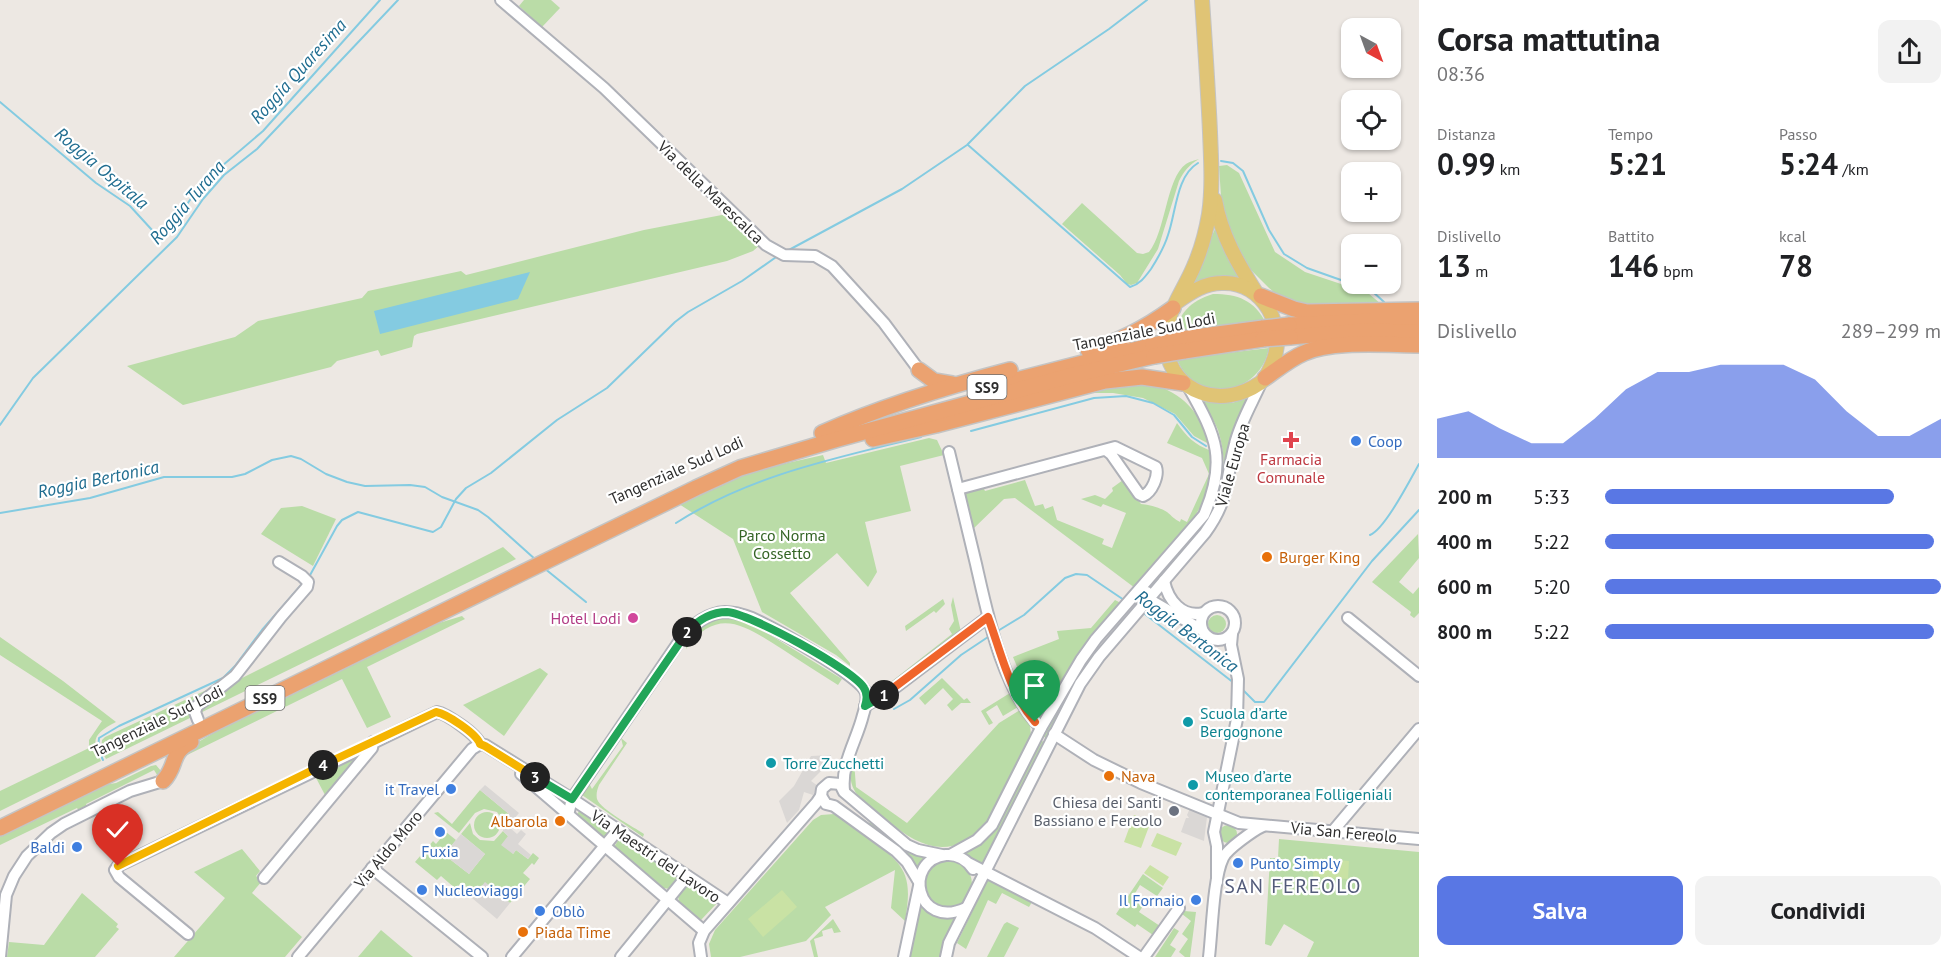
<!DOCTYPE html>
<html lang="it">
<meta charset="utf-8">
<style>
:root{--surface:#fff;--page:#f2f2f2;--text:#202124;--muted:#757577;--accent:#5977e4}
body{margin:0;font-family:"PT Sans",sans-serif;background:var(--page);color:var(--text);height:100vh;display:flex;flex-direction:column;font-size:22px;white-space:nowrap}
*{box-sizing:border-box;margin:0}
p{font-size:20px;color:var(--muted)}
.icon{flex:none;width:33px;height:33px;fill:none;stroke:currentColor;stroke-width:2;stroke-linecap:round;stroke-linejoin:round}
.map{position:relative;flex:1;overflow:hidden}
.details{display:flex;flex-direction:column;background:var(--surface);width:540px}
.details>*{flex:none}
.needle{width:39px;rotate:139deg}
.tools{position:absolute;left:1341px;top:18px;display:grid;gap:12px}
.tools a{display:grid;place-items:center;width:60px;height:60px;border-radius:12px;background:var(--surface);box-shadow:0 2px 4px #0004;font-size:30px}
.pin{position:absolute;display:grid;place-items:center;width:51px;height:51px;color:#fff;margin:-62px -26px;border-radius:50% 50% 50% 0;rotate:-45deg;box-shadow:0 0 6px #0007}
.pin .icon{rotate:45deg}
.km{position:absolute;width:30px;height:30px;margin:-15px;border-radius:50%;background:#222;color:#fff;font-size:16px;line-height:30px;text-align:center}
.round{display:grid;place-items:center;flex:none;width:63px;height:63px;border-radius:12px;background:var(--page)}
.head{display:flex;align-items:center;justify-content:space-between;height:102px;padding:0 18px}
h1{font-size:33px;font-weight:800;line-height:45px}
.metrics{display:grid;grid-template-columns:repeat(3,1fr);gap:9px;height:102px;padding:6px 18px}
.metrics div{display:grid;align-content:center}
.metrics b{font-size:30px;font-weight:800}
.metrics small{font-size:16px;font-weight:400}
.metrics p{font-size:16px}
.chart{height:168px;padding:12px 18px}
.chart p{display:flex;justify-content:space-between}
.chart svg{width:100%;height:108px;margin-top:6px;fill:var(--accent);opacity:.7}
.action{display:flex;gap:12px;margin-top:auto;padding:12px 18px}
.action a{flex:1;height:69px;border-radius:12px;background:var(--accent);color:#fff;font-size:24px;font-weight:800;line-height:69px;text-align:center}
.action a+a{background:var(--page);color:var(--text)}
ul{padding:0 18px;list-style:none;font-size:20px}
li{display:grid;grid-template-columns:96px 72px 1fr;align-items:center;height:45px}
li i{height:15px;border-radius:8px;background:var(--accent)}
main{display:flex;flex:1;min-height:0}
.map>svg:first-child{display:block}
.green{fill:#badca7}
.pitch{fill:#c9e2a4}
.plaza{fill:#dad7d5}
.water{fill:#84cbe1}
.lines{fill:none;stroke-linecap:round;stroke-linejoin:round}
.stream{stroke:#84cbe1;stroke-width:2}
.minor-casing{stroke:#afb1b8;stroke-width:14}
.major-casing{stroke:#c4c4c4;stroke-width:16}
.highway-casing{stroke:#c4c4c4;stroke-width:18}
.minor{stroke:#fff;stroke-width:10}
.major{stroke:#e0c475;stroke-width:14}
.highway{stroke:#eba270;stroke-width:15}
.highway-bridge-casing{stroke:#c4c4c4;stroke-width:18;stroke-linecap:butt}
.highway-bridge{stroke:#eba270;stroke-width:15}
.split-1-casing{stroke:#fff;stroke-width:12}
.split-2-casing{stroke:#fff;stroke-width:12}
.split-3-casing{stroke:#fff;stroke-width:12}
.split-4-casing{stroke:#fff;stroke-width:12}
.split-5-casing{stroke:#fff;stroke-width:12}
.split-1{stroke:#f0652b;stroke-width:8}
.split-2{stroke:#22a559;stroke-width:8}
.split-3{stroke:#22a559;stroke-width:8}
.split-4{stroke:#f5b400;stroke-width:8}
.split-5{stroke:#f5b400;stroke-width:8}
.health-dot{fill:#e0444e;stroke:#fff;stroke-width:2}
.shop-dot{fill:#3f7fe0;stroke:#fff;stroke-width:2}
.food-dot{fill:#e8710a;stroke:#fff;stroke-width:2}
.hotel-dot{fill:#d1479c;stroke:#fff;stroke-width:2}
.culture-dot{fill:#0f9aa8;stroke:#fff;stroke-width:2}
.worship-dot{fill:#6b7280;stroke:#fff;stroke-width:2}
.labels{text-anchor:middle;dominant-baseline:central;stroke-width:4.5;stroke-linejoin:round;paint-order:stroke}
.shield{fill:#fff;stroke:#6d6d6d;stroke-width:1.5}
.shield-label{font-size:15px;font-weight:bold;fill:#2e2e2e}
.street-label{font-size:16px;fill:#2e2e2e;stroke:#fff}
.shop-label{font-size:16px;fill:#366cbe;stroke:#fff;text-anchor:start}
.health-label{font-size:16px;fill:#be3a42;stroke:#fff}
.park-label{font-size:16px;fill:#346425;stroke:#fff}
.food-label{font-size:16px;fill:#c56008;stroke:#fff;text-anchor:start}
.hotel-label{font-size:16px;fill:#b23c85;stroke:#fff;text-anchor:end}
.culture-label{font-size:16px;fill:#0d838f;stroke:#fff;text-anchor:start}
.worship-label{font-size:16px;fill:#5b616d;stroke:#fff;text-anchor:end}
.water-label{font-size:18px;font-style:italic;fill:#206d90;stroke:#fff}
.quarter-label{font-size:20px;letter-spacing:1.5px;fill:#535b7a;stroke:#fff}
</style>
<main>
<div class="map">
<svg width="1419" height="957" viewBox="0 0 1419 957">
<rect width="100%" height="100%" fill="#ede8e3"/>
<g class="green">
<path d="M524,0H551L560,8L542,27L519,6Z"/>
<path d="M1199,159C1189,165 1184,171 1179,181L1158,249L1137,283L1131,285L1127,284L1120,275L1062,224L1082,203L1137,253L1143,254L1149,252C1166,231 1166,178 1186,164C1189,162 1195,160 1199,159Z"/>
<path d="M1227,165L1239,173L1275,252L1305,272L1368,293L1381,304L1318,309L1282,299L1269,288L1243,262L1222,212L1219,166Z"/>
<path d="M727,214L760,245L753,251L727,261L417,334L414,336L412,347L381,356L378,350L337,361L331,367L183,405L127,366L235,337L258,321L362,298L368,291L461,271L466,275L644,230Z"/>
<path d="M1215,229L1224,251L1244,281L1193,287L1191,284Z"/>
<path d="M1213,294C1238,294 1254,300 1266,323L1173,337C1180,312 1189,302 1213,294Z"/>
<path d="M1269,348C1260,396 1195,406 1177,359Z"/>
<path d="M1152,384C1182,393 1201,412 1209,444L1194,436L1175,414L1143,398L1113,393H1083L1115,386Z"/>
<path d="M1250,397L1231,441L1220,499L1210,518L1175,563L1178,555C1211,516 1235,484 1218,430C1214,420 1207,410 1204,401L1232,403Z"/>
<path d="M1177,423C1187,437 1194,444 1211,451C1211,459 1213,467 1212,474C1205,518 1163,555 1135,588L1015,498L1004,499L973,529L965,495L966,493L983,487L985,491L1025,480L1035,506L1043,504L1045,509L1053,506L1057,520L1104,539L1102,544L1112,548L1126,513L1103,504L1101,507L1081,499L1095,495L1105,499L1113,491L1112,488L1123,480L1141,504C1150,505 1159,507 1167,512C1172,516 1174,519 1180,522L1181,519L1187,522L1209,474L1202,458L1167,443Z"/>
<path d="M929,438L937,440L944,455L900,466L911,511L865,522L877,572L868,587L837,553L790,593L850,663V666L836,655L762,612L733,539L679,504L752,471L823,455L826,463Z"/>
<path d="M302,506L336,519L313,566L261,534L281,508Z"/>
<path d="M1418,534L1419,558L1399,582L1413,594L1419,587V613L1414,618L1410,615L1411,612L1372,582Z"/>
<path d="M503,547L516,559L106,759L101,750L102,740L105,737L213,687L238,680Z"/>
<path d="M953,597L961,632L884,690L878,686L877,684L882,680L887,685L952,634L949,629L954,621L951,605Z"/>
<path d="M943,599L945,604L936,613L934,611L906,631L905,626Z"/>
<path d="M1115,600L1121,603L1072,665L1057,688L1044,716H1038L1024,698L1029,695L1013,657L1059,639L1057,631L1091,628Z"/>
<circle cx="1217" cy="624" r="9"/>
<path d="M462,616L465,619L367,667L391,717L367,728L342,679L183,757C193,740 213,737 226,723L430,623H439Z"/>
<path d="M727,617L749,622L842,679L838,685C819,673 800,661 782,649C745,626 718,605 686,649C688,628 708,620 727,617Z"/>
<path d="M1113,634L1064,703L1047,739L1043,736C1061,700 1082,668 1108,637Z"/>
<path d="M0,637L63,681L116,722C95,733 90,739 101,761L0,811V791L89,748V740L102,721L0,655Z"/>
<path d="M540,668L548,674L504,736L463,705Z"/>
<path d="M942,678L964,700L967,698L971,703H961L952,711L947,705L953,699L943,688L925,705L919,698Z"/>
<path d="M1010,693L1018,707L1003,716L997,705L986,712L993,723L989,725L981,711Z"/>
<path d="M1020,710L1030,725L1031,735L987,823C951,862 921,848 886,820C867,806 841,789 854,761L856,787L907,823L999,723Z"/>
<path d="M621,738L627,743L599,785C597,790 596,794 597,799C601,810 634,827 644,834L643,837L582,795L589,783L592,789L623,746Z"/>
<path d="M1040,740L1046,743L983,866L962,855L988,838L999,824Z"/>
<path d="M355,757V759L325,795L315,776Z"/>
<path d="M156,765L161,771L159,778L154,770L86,804L88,810L81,814L77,808L0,845V835L104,785L116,783L151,766Z"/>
<path d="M480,790L509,814L503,821L497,812L484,809L475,813L459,833L434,813L438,812L452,824Z"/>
<path d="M580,809L610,830L606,838H603L577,815Z"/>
<circle cx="487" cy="825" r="13"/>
<path d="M834,814C845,817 856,828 865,835C903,864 914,871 905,921L891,908L895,870L825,907L831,915L806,941L740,957H711L709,944L715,930L813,820L821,815Z"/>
<path d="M870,822L909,852L927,858L918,872L868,825Z"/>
<path d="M470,823L473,834L480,840L494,841L503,831L508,836L513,854L516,850L528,859L533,853L539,858L534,865L532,863L523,873L530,879L510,903L485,883L472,898L467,894L470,890L461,883L456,889L441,876L437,880L415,862L433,841L436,844L446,832L456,840L447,851L450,853L447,857L469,874L485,854L461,834Z"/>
<circle cx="1228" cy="834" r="9"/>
<path d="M619,839L675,874L677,879L670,889L663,888L614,847Z"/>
<path d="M1279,839L1419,852V957H1307L1314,942L1284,924L1271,946L1265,944L1270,858H1278Z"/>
<path d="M242,849L260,871L256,876L262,881L252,893L302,937L285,957H174L225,898L194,872Z"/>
<circle cx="948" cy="884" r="24"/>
<path d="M1143,874L1163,888L1157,896L1140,885L1134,895L1145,903L1139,912L1160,926L1153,935L1137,924L1135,927L1116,914Z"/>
<path d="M988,879L1032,902L1029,907L1002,893L996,904L988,900L966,949L957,943Z"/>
<path d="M692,885L717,903L701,920L679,902L678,896L686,887Z"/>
<path d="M82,893L118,924L116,927L119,929L95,957H7L9,942L44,945Z"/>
<path d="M920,903L957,916L944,943L941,957H908Z"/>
<path d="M1184,911L1196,912L1190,957H1185L1179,952L1188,939L1182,934L1191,921L1182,914Z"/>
<path d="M833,919L841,932L834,933L832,928L822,931L823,936L814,939L818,957H814L810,941Z"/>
<path d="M1007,922L1019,928L1004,957H987L1004,924Z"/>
<path d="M1174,928L1179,931L1170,945L1176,949L1171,957H1155Z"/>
<path d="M381,930L413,957H358Z"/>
</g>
<g class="pitch">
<path d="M1134,815L1151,821L1141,848L1124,842Z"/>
<path d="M1157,833L1182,843L1176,856L1151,846Z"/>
<path d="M1314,858L1349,861L1348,879L1313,877Z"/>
<path d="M1150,865L1169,877L1163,886L1144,873Z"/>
<path d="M782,890L797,907L763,937L748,919Z"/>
</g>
<g class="plaza">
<path d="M831,755L828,764L811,781L818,786L813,795L804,792L799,810L787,823L779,801L794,786L811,756Z"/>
<path d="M485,785L519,813L508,826L517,834L521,830L526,834L518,844L531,855L528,859L516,850L513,854L501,845L508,836L503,831V821L509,814L480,790Z"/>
<path d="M1190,808L1207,817L1204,841L1181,832L1186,818H1189L1187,815Z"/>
<path d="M461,834L485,854L469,874L447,857L450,854L447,851Z"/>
<path d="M485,882L510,903L497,919L472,898Z"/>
</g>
<path class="water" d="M530,272L518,299L380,334L374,311Z"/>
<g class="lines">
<g class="stream">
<path d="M0,102L96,183L130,206L152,230L162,233L185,207L202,183L263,131L380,0"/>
<path d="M968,145L1130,287C1140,284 1145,277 1151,269C1158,258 1164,248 1168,235C1176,213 1176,176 1198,163"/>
<path d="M1221,161L1233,163L1243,171L1269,230L1284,254L1307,268L1372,291L1384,302"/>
<path d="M787,251L902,189L967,145L1025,86L1109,29L1147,0"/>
<path d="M0,425L33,378L177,237L203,199L224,175L257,149L398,0"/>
<path d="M971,431L1094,398L1126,396L1153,403L1174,415L1192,437L1206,446"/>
<path d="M0,513L90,498L164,477H232L245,474L272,460L291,456L301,459L326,474L347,482L365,486L410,485L425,487L442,497L478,510L488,517L536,560"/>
<path d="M676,523C751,475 836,458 921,437"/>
<path d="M1370,535C1385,529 1410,480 1419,464"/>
<path d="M544,568L586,602"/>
<path d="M309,577L337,526L342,520L358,512L429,531L433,532L441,527L456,499L466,488L491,473L557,420L607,388L675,322L688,312L742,281L779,255"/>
<path d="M1141,611L1234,683"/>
<path d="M996,632L1024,615L1065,578L1076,574L1087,575L1124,600"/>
<path d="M1241,688L1255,702H1264L1372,561L1419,510"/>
<path d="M894,709L910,700L961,655L991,635"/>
<path d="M103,760L98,749L99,738L119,726L223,678L235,666L262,630L303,583"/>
</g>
<defs>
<g id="minor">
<path d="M501,0L604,88L766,245L784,255L815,256L832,266L884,323L919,370"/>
<path d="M949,452C958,490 967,527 976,564C988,617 1002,688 1041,728"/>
<path d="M958,489L1115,447L1156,467C1159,476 1152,492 1143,496L1139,494L1111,454L1106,450"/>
<path d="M1164,581C1168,600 1182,618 1203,613"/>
<path d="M1147,592L1148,596L1152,601L1202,630"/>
<circle cx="1218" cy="623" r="17"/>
<path d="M1348,618L1419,676"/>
<path d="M865,706L888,693L988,617"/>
<path d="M198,720L195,712L197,706L235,676L281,617L307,587L308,582L302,576L279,562"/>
<path d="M1054,734L1094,760L1141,783L1239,823L1419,839"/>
<path d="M521,774L704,931"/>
<path d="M821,796L826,804L834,806L896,851L907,862L919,882"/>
<path d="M568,815L572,799L683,636C694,624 707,613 725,612C734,612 744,615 752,618C771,627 862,676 866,693C868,700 865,708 863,715C857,740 841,763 844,790"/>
<path d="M1333,831L1419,729"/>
<path d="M950,855L977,840L992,825L1041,728L1081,660L1096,639L1204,515C1227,461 1217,437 1189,388"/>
<path d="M970,864L1095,928L1139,957"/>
<path d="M372,868L482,957"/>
<path d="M264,878L372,748L373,742"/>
<path d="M1217,882V846L1214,832L1237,719L1238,679L1231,645L1232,634"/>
<path d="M966,908C916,931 902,860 946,855C957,854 967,860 973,869"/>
<path d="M188,934L119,877L115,870L118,866L437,712C447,714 476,734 480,744L485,745L572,799L728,903"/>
<path d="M0,957L6,895L14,876L27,856L51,833L64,824L130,791L163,781"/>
<path d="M298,957L472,749L480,744"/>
<path d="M512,957L618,830"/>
<path d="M621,957L687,876"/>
<path d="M701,957L699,943L704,931L817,802L821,796L822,789L829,783L840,784L844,792L907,845L918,850L942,855"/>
<path d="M904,957L919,886"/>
<path d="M946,957L949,943L1080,684L1099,657L1205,533C1230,499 1225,481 1235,444C1240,423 1252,403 1261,383"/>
<path d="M1144,957L1179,908"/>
<path d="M1209,957C1212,933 1213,878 1223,858C1227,849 1254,830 1263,826"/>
</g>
<g id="major">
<path d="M1215,200C1221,235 1238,264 1257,294"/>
<path d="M1177,302C1191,292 1205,283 1222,283C1264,281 1288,329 1272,364C1269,371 1266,379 1260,383C1223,409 1172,395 1166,347C1162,317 1183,293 1194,266C1201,250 1206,232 1209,214C1213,187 1211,159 1210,132C1208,88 1205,44 1202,0"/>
</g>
<g id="highway">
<path d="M1261,296L1294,309L1307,312L1419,310"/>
<path d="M1289,325L1371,321H1419"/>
<path d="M1290,337L1363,331L1419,332"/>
<path d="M1180,339L1263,328"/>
<path d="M1088,350C1120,342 1147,327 1173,308"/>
<path d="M1184,351L1263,339"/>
<path d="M919,370L934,381L952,384"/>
<path d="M1265,378C1278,369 1290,359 1304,353C1333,340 1387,345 1419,345"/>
<path d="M985,388L1153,345"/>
<path d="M822,433C883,406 945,387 1010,370"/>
<path d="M873,439L936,425L1105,381L1142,377L1183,383"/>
<path d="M163,781C178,766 169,753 191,742"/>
<path d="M0,828L696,488L740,468L838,439L1069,376L1154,356"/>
</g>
</defs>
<use href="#minor" class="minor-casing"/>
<use href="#major" class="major-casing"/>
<use href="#highway" class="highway-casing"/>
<use href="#minor" class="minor"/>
<use href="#major" class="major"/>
<use href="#highway" class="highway"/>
<defs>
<g id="highway-bridge">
<path d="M1263,328L1289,325"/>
<path d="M1263,339L1290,337"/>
<path d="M1153,345L1180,339"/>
<path d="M1154,356L1184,351"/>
</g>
</defs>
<use href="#highway-bridge" class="highway-bridge-casing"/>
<use href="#highway-bridge" class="highway-bridge"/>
</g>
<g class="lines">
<defs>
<path id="split-1" d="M884,695L988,617C1001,652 1009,692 1035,722"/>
<path id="split-2" d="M687,632C697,621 711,612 727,612C749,613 854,670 864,688C868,694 867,700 865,706L884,695"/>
<path id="split-3" d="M535,777L572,799L687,632"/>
<path id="split-4" d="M323,765L436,712C447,714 477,734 480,744L485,746L535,777"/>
<path id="split-5" d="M118,866L323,765"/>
</defs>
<use href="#split-1" class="split-1-casing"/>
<use href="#split-2" class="split-2-casing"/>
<use href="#split-3" class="split-3-casing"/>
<use href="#split-4" class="split-4-casing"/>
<use href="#split-5" class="split-5-casing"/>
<use href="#split-1" class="split-1"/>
<use href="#split-2" class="split-2"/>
<use href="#split-3" class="split-3"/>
<use href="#split-4" class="split-4"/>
<use href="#split-5" class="split-5"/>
</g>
<path class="health-dot" d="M1288 431h6v6h6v6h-6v6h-6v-6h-6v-6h6z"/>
<g class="shop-dot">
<circle cx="1356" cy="441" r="6"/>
<circle cx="451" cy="789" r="6"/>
<circle cx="440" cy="832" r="6"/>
<circle cx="77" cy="847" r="6"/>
<circle cx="1238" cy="863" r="6"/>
<circle cx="422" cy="890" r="6"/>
<circle cx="1196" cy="900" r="6"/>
<circle cx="540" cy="911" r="6"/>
</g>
<g class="food-dot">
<circle cx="1267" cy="557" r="6"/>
<circle cx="1109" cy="776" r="6"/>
<circle cx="560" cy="821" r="6"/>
<circle cx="523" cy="932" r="6"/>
</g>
<circle class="hotel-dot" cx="633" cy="618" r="6"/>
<g class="culture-dot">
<circle cx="1188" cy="722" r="6"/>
<circle cx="771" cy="763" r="6"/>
<circle cx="1193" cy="785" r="6"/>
</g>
<circle class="worship-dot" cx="1174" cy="811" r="6"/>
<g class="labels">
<g class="shield">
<rect x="967.5" y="375" width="39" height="24" rx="4.5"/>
<rect x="245.5" y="686" width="39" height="24" rx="4.5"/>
</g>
<g class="shield-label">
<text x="987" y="387">SS9</text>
<text x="265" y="698">SS9</text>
</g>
<g class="street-label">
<text transform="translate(711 192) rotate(44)">Via della Marescalca</text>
<text transform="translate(1144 331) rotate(-11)">Tangenziale Sud Lodi</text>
<text transform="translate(1232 465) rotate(-74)">Viale Europa</text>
<text transform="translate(676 470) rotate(-24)">Tangenziale Sud Lodi</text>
<text transform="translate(157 721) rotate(-26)">Tangenziale Sud Lodi</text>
<text transform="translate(1344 832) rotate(5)">Via San Fereolo</text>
<text transform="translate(388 849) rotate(-50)">Via Aldo Moro</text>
<text transform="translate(656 856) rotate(34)">Via Maestri del Lavoro</text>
</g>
<g class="shop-label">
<text x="1368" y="441">Coop</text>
<text x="439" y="789" text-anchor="end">it Travel</text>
<text x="65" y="847" text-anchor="end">Baldi</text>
<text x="440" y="851" text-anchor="middle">Fuxia</text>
<text x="1250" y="863">Punto Simply</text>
<text x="434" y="890">Nucleoviaggi</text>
<text x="1184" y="900" text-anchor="end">Il Fornaio</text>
<text x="552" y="911">Oblò</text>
</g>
<g class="health-label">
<text x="1291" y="459">Farmacia<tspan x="1291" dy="18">Comunale</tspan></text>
</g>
<g class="park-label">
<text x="782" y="535">Parco Norma<tspan x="782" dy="18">Cossetto</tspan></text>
</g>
<g class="food-label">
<text x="1279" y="557">Burger King</text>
<text x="1121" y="776">Nava</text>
<text x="548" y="821" text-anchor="end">Albarola</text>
<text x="535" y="932">Piada Time</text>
</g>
<g class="hotel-label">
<text x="621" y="618">Hotel Lodi</text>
</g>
<g class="culture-label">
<text x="1200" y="713">Scuola d’arte<tspan x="1200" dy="18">Bergognone</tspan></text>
<text x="783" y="763">Torre Zucchetti</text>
<text x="1205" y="776">Museo d’arte<tspan x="1205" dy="18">contemporanea Folligeniali</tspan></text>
</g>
<g class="worship-label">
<text x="1162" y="802">Chiesa dei Santi<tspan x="1162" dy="18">Bassiano e Fereolo</tspan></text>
</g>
<g class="water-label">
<text transform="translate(298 71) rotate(-48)">Roggia Quaresima</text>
<text transform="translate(102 168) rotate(40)">Roggia Ospitala</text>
<text transform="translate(187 202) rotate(-49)">Roggia Turana</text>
<text transform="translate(98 479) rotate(-12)">Roggia Bertonica</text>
<text transform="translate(1187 631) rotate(37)">Roggia Bertonica</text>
</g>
<g class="quarter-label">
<text x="1293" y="886">SAN FEREOLO</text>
</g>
</g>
</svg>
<div class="tools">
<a><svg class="needle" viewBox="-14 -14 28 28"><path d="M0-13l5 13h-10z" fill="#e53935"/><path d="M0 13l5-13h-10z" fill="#757577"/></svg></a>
<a><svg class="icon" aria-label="locate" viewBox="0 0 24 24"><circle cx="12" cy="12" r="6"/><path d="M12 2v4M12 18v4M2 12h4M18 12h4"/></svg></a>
<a>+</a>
<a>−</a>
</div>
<div class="pin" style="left:1035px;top:722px;background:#1e9e55"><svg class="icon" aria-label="arrive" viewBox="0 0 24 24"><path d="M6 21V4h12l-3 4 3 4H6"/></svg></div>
<div class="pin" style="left:118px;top:866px;background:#d93025"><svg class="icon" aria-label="check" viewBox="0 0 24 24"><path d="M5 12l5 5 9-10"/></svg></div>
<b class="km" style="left:884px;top:695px">1</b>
<b class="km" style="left:687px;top:632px">2</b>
<b class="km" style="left:535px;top:777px">3</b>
<b class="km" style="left:323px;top:765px">4</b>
</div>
<section class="details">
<div class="head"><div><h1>Corsa mattutina</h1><p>08:36</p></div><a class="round"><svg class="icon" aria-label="share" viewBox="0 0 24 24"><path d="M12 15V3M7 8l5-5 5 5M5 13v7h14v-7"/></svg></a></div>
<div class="metrics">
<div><p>Distanza</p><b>0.99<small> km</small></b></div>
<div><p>Tempo</p><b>5:21</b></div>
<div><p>Passo</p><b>5:24<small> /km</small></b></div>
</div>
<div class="metrics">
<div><p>Dislivello</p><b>13<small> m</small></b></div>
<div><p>Battito</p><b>146<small> bpm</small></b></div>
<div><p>kcal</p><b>78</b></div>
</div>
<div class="chart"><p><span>Dislivello</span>289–299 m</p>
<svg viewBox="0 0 160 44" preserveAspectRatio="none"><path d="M0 44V28L10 25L20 32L30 38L40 38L50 28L60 16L70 9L80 9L90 6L100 6L110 6L120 12L130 25L140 35L150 35L160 28V44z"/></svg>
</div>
<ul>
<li><b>200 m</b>5:33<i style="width:86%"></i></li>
<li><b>400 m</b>5:22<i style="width:98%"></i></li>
<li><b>600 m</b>5:20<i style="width:100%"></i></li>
<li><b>800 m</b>5:22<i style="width:98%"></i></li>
</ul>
<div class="action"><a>Salva</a><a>Condividi</a></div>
</section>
</main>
